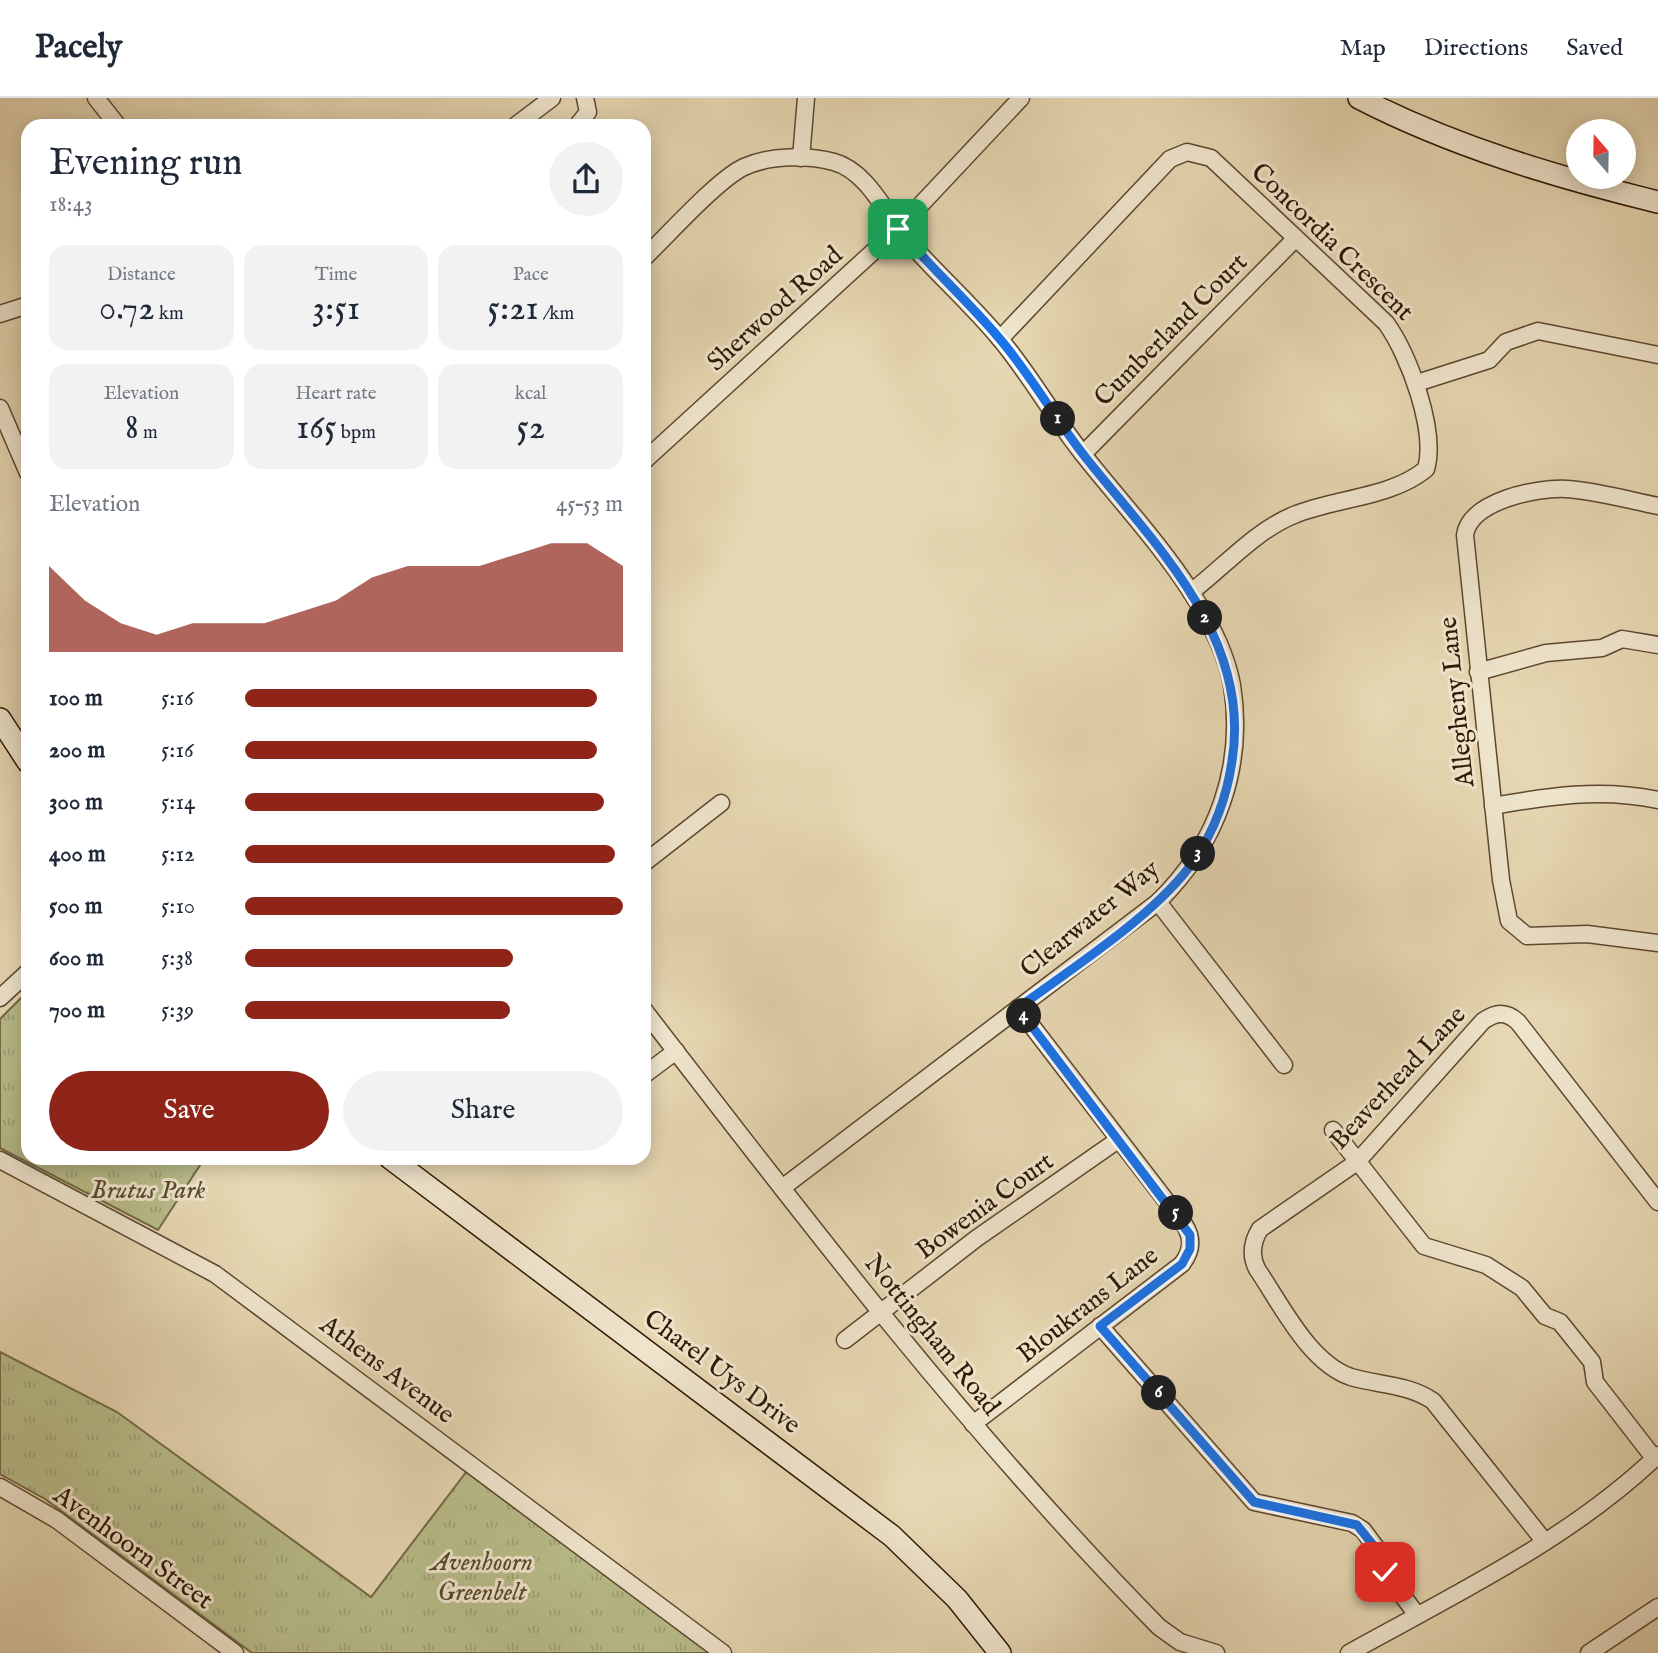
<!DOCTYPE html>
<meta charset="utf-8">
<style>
:root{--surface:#fff;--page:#f2f2f3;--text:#1f2937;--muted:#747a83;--line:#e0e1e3;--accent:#8f2418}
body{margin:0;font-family:"IM FELL English",serif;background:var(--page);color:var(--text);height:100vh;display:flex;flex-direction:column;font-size:26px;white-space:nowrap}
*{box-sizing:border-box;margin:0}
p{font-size:23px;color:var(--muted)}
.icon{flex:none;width:38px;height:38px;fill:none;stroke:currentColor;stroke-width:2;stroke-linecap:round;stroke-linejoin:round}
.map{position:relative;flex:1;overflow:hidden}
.drawer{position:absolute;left:21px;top:21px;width:630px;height:1046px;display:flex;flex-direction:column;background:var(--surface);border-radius:21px;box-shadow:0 4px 18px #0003}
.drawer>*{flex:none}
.needle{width:46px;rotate:340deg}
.buttons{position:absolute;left:1566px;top:21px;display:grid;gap:14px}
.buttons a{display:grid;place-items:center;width:70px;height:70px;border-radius:50%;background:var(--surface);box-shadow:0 4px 18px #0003;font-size:35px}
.pin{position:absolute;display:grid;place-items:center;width:60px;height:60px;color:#fff;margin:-30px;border-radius:14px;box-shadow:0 4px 10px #0006}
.km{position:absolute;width:35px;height:35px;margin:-18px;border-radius:50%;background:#222;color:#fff;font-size:19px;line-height:35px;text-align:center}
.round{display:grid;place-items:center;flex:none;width:74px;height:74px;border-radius:37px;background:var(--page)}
.head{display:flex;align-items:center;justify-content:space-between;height:119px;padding:0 28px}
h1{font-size:38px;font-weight:600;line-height:52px}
.figures{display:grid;grid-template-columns:repeat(3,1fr);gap:10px;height:119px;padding:7px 28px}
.figures div{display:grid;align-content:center;border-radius:18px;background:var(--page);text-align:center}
.figures b{font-size:35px;font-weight:600}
.figures small{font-size:19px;font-weight:400}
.figures p{font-size:19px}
.chart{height:196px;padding:14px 28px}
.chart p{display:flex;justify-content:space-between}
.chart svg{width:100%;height:126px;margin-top:7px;fill:var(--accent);opacity:.7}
.primary-button{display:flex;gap:14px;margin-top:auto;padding:14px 28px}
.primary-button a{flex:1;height:80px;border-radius:42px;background:var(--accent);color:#fff;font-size:28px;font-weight:600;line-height:80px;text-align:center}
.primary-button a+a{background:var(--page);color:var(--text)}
ul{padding:0 28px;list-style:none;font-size:23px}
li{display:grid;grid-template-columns:112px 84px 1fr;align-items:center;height:52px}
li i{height:18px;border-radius:9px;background:var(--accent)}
header{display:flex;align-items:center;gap:42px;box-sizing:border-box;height:98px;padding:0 35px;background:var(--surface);border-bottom:2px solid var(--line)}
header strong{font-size:33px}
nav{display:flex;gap:38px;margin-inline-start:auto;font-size:24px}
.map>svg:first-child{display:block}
.park{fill:url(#park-tufts);stroke:#746a48;stroke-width:2}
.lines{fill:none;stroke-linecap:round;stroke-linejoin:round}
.street-casing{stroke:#5d4830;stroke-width:19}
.secondary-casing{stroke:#2f1805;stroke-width:24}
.street{stroke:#efe5cd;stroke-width:16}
.secondary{stroke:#efe5cd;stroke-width:21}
.route-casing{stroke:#fff;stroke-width:14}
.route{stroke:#1a73e8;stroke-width:9}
.labels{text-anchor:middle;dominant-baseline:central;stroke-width:6;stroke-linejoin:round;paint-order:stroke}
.street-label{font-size:26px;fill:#2f1805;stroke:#efe5cd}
.park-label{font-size:26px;font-style:italic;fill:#584a2d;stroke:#efe5cd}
</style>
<header>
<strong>Pacely</strong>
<nav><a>Map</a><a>Directions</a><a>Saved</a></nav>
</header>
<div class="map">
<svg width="1658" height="1555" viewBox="0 0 1658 1555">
<defs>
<pattern id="park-tufts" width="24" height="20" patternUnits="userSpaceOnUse" patternTransform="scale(1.75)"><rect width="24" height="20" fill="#b8bd8a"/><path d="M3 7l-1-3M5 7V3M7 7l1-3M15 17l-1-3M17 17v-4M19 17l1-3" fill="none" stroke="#9ea276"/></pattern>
</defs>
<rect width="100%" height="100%" fill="#e6d7b2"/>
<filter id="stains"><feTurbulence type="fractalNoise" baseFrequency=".00286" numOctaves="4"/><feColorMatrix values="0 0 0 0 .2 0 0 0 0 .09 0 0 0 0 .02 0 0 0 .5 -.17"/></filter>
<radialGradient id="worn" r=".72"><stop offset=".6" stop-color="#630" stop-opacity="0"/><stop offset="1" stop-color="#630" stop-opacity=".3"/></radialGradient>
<g class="park">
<path d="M28,893V1060L204,1061L158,1132L0,1050V921Z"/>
<path d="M0,1254L117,1314L371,1499L467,1373L713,1555H252L45,1401L0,1376Z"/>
</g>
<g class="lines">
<defs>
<g id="street">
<path d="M96,0L118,28"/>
<path d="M515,28L552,0"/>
<path d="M577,28L588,14L585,0"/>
<path d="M801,60L806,0"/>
<path d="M644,160C667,138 718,81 744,69C770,57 808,57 834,64C868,73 888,120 910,145C939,178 972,207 1000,241C1031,278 1055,322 1086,360C1121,404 1161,447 1191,494C1209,522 1226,554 1232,587C1245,669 1217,746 1158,804L782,1090"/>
<path d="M0,216L28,207"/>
<path d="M1000,241L1170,61L1187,54L1211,60L1386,225C1409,257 1437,333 1426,371C1391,400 1335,400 1294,417C1256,432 1224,469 1191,494"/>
<path d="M1417,285L1489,262L1506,244L1538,233L1658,257"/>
<path d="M0,310L28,375"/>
<path d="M1083,356L1295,141"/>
<path d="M644,363L898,131L1021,0"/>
<path d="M1658,408C1628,402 1597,393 1567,391C1537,389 1470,403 1465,437L1501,782L1509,823L1527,838L1587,836L1658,845"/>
<path d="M1478,574L1546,555L1602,550L1622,541L1658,547"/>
<path d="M1493,708C1549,698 1601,690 1658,702"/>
<path d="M644,765L721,705"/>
<path d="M1158,804L1284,967"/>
<path d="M0,900L28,874"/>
<path d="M644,912C807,1124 971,1338 1159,1529L1180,1544L1216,1555"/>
<path d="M644,977L676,953"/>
<path d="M1333,1032L1424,1148L1486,1167L1522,1190L1545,1218L1560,1224L1592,1264L1595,1284L1654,1360"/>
<path d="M0,1062L215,1176L723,1555"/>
<path d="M1100,1228L1254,1404L1352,1425L1363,1432L1380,1455L1385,1474L1417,1517"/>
<path d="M845,1242L977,1140L1118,1042"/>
<path d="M973,1326L1182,1166C1192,1153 1193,1140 1184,1126L1018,910"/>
<path d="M0,1389L57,1422L235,1555"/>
<path d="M1545,1444L1433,1303C1408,1286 1378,1287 1351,1279C1309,1265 1281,1206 1257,1171C1250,1157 1252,1144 1260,1131L1357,1064L1483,923C1496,914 1506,913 1518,924L1658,1104"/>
<path d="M1349,1555C1455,1496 1569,1442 1658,1357"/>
<path d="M1589,1555L1658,1509"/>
</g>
<g id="secondary">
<path d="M1359,0C1452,48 1556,79 1658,104"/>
<path d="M0,621L28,664"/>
<path d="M390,1060L892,1438L957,1501L1000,1555"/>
</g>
</defs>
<use href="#street" class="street-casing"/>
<use href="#secondary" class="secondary-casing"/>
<use href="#street" class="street"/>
<use href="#secondary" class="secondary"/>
</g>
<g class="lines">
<defs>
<path id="route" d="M898,131C930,169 967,202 999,240C1031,277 1055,321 1086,360C1156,448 1252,540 1232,663C1227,698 1215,731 1195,761C1159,815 1072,870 1018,910L1190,1137V1151L1182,1166L1100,1228L1254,1404L1357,1427L1381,1457L1385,1474"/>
</defs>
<use href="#route" class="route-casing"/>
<use href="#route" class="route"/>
</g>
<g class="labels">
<g class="street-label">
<text transform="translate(1332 144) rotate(44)">Concordia Crescent</text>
<text transform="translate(775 211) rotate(-42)">Sherwood Road</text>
<text transform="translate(1171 232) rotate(-45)">Cumberland Court</text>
<text transform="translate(1457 604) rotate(-96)">Allegheny Lane</text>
<text transform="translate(1090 821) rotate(-39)">Clearwater Way</text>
<text transform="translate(1398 980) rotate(-47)">Beaverhead Lane</text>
<text transform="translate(985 1108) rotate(-36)">Bowenia Court</text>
<text transform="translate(1088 1207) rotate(-38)">Bloukrans Lane</text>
<text transform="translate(932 1237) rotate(51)">Nottingham Road</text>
<text transform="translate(387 1272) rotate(37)">Athens Avenue</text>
<text transform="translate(722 1274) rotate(37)">Charel Uys Drive</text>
<text transform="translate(133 1450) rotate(36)">Avenhoorn Street</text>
</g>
<g class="park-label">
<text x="148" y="1092">Brutus Park</text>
<text x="482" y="1464">Avenhoorn<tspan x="482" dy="30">Greenbelt</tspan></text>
</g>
</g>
<rect width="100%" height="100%" filter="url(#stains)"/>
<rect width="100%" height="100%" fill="url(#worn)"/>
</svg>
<div class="buttons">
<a><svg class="needle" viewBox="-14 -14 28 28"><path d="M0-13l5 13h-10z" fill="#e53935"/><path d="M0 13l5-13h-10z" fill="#747a83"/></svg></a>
</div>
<div class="pin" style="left:898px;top:131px;background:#1e9e55"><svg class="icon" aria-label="arrive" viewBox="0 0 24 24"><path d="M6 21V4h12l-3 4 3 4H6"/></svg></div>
<div class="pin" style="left:1385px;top:1474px;background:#d93025"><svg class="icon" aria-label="check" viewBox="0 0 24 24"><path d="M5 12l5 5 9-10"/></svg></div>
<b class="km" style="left:1058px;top:321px">1</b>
<b class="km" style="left:1205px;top:520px">2</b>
<b class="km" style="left:1198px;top:756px">3</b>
<b class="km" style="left:1024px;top:918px">4</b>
<b class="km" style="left:1176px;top:1115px">5</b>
<b class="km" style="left:1159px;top:1295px">6</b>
<section class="drawer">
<div class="head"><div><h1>Evening run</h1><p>18:43</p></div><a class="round"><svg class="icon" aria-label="share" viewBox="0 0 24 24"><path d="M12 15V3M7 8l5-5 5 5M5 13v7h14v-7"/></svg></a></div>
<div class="figures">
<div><p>Distance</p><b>0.72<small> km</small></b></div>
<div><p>Time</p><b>3:51</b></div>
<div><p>Pace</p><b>5:21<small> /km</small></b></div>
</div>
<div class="figures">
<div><p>Elevation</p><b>8<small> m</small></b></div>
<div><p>Heart rate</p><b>165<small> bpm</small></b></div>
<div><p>kcal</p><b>52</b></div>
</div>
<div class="chart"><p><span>Elevation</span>45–53 m</p>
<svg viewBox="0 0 160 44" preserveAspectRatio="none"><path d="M0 44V14L10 26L20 34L30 38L40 34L50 34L60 34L70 30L80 26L90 18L100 14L110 14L120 14L130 10L140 6L150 6L160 14V44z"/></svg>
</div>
<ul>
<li><b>100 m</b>5:16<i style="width:93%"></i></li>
<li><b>200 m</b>5:16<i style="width:93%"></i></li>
<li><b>300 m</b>5:14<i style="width:95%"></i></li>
<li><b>400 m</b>5:12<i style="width:98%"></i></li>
<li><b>500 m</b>5:10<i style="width:100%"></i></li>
<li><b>600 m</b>5:38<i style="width:71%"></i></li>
<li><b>700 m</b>5:39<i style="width:70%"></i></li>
</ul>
<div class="primary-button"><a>Save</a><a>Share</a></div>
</section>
</div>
